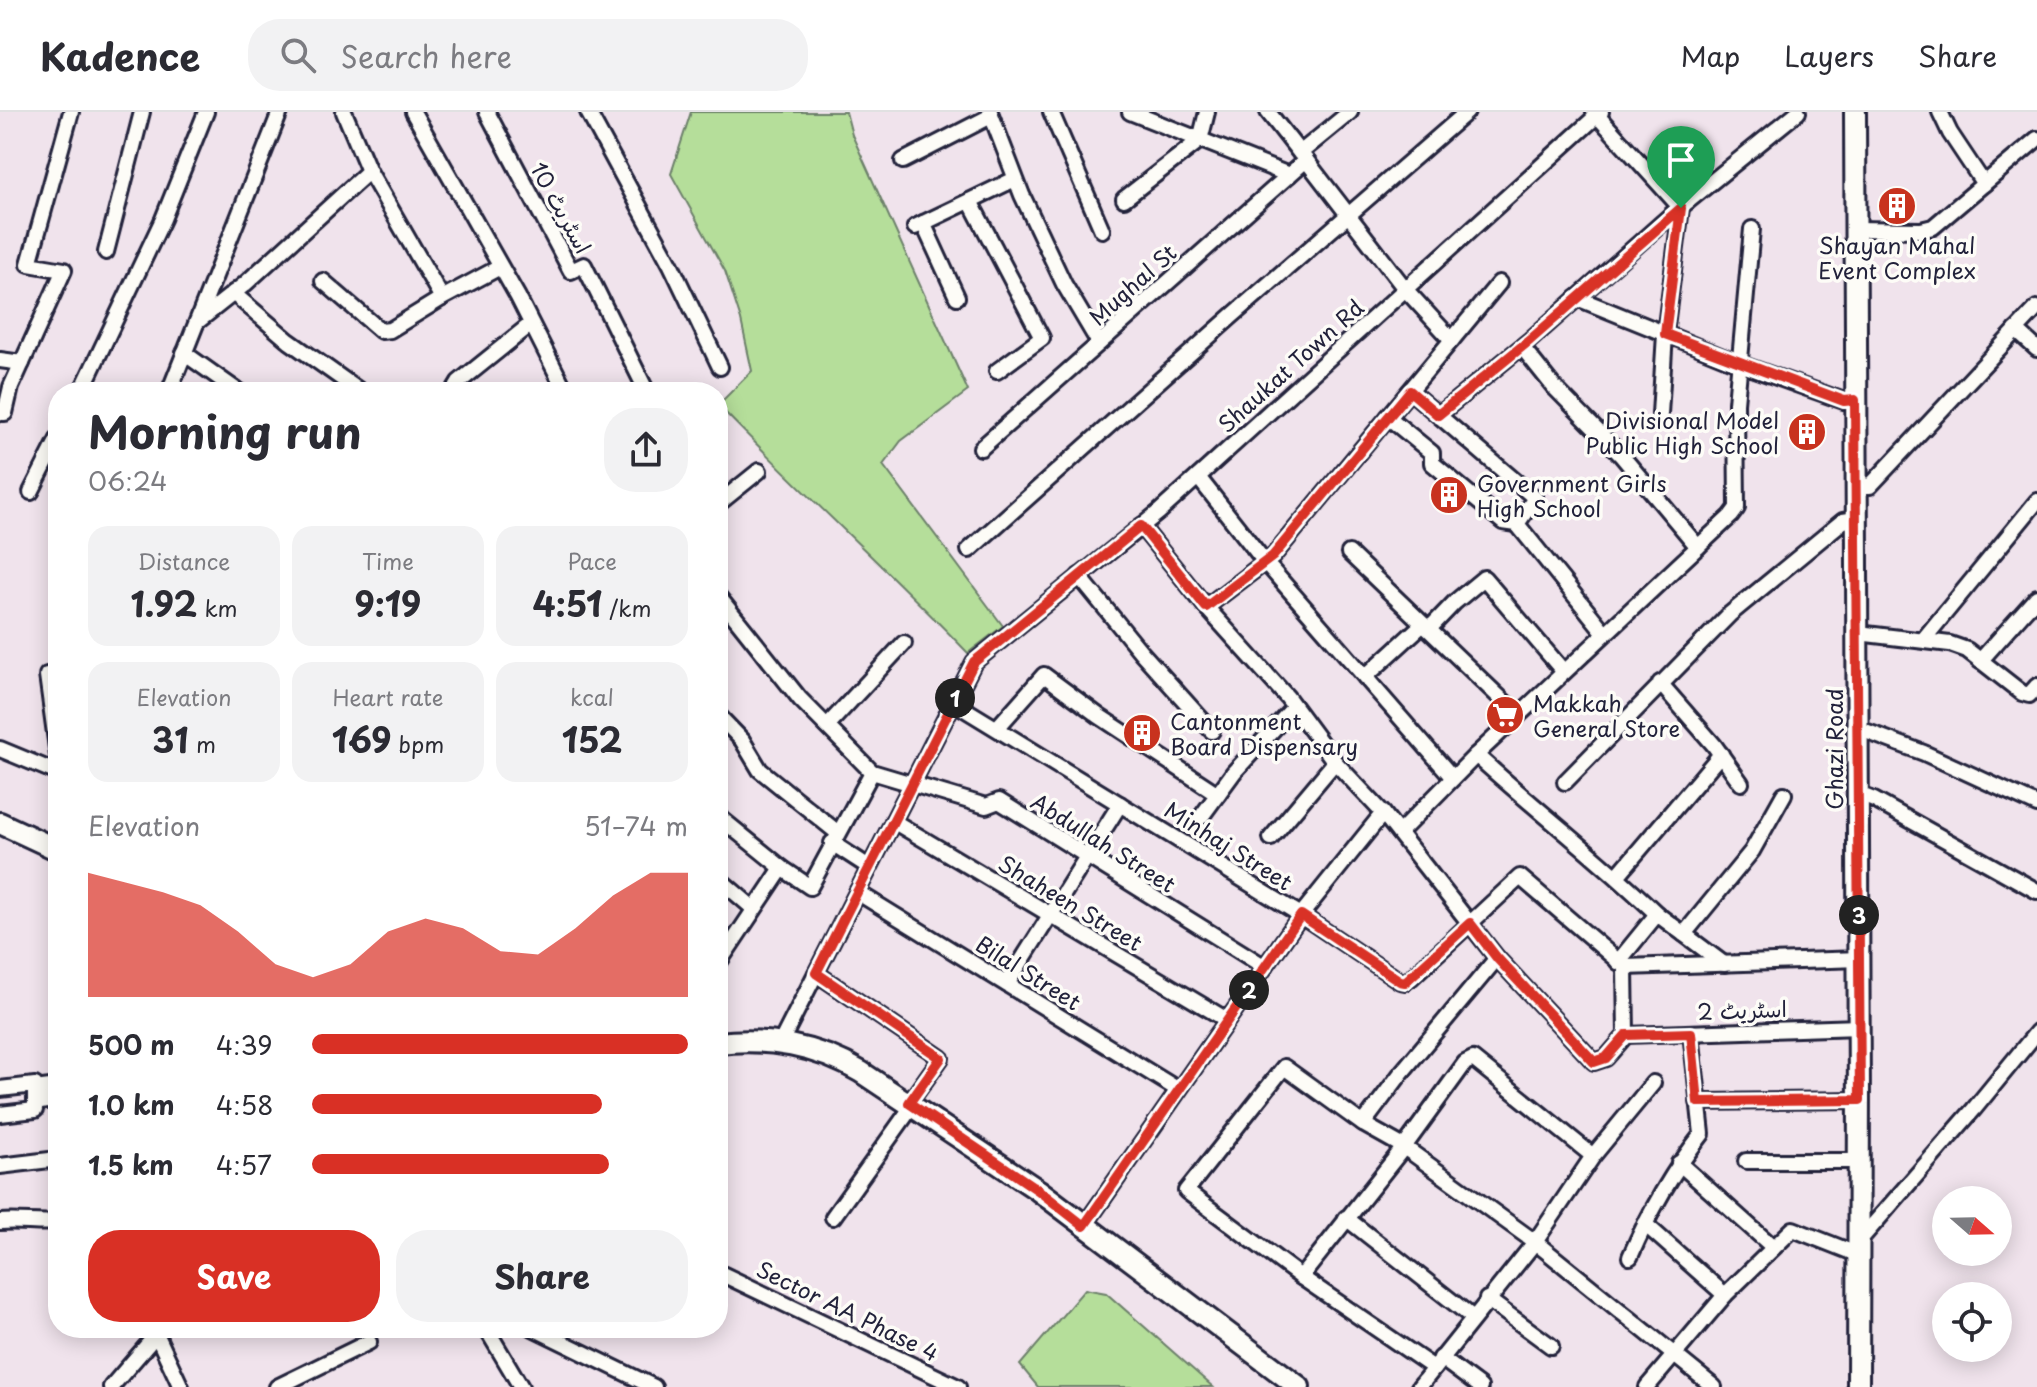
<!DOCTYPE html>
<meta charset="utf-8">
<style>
:root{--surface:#fff;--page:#f2f2f3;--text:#2b2b33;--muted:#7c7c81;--line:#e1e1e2;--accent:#d93025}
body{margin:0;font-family:"Playpen Sans","Playpen Sans Arabic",sans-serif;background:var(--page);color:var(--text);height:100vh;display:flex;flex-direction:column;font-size:30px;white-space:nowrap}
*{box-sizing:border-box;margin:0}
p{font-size:26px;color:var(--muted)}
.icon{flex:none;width:44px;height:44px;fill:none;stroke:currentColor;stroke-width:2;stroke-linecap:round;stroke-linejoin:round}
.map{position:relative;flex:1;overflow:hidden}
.side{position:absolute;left:48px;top:270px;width:680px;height:956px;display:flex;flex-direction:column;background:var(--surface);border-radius:32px;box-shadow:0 4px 20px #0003}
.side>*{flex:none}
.needle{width:52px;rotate:110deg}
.buttons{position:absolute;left:1932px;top:1074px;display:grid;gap:16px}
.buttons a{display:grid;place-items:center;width:80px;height:80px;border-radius:50%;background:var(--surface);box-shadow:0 4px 20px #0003;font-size:40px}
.pin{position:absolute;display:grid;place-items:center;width:68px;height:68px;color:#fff;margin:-82px -34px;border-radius:50% 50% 50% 0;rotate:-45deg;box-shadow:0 0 8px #0007}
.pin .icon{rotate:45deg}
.km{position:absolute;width:40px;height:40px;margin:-20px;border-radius:50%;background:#222;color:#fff;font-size:22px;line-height:40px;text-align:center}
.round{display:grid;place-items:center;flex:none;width:84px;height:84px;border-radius:32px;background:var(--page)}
.summary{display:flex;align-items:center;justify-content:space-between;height:136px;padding:0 40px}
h1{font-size:44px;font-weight:700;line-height:60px}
.metrics{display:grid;grid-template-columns:repeat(3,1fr);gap:12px;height:136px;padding:8px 40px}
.metrics div{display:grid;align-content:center;border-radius:20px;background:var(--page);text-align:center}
.metrics b{font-size:34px;font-weight:700}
.metrics small{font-size:22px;font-weight:400}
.metrics p{font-size:22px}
.chart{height:224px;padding:16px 40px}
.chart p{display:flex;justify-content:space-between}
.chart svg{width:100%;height:144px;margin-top:8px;fill:var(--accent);opacity:.7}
.action{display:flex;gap:16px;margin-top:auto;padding:16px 40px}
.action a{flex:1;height:92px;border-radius:32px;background:var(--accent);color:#fff;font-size:32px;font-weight:700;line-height:92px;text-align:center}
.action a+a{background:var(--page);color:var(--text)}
ul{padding:0 40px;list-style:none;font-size:26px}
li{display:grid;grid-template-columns:128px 96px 1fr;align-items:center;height:60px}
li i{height:20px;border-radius:10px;background:var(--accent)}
header{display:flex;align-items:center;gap:48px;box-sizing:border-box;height:112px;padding:0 40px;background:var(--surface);border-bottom:2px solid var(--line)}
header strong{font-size:38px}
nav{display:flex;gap:44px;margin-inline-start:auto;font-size:28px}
.search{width:560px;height:72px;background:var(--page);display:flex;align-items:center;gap:20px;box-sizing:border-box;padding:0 28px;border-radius:32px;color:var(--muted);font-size:30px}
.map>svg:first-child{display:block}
.green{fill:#b5de9a;stroke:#6c806a;stroke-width:2}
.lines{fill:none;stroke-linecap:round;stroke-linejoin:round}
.street-casing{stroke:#22223b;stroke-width:20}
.secondary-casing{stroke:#22223b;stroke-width:26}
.street{stroke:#fdfcf7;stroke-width:14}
.secondary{stroke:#fdfcf7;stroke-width:20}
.route-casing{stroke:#fff;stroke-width:16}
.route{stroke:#d93025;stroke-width:10}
.labels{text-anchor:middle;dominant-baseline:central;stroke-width:7;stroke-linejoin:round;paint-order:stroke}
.street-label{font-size:22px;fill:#22223b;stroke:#fdfcf7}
.poi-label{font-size:22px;fill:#22223b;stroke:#fdfcf7;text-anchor:start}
</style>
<header>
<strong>Kadence</strong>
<div class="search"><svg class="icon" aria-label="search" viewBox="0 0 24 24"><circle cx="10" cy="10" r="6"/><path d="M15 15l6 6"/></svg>Search here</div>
<nav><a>Map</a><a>Layers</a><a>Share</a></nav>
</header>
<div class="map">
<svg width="2037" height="1275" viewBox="0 0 2037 1275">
<rect width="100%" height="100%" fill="#f0e3ec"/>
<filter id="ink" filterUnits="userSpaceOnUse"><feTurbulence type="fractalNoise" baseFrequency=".0125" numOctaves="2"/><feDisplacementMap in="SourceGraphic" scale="16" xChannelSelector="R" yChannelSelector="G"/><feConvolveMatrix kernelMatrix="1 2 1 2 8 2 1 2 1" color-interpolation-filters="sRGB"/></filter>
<g filter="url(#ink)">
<g class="green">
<path d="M691,0H846L852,23L968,279L901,329L883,353L1003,514L968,541C887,457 800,378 718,293L752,259L741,208L725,159L671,62Z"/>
<path d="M1085,1177L1106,1181L1213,1275H1038L1020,1253Z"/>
</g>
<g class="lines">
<defs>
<g id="street">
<path d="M344,0L369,59L442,186"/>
<path d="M413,0L518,185L566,280"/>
<path d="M487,0L571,159L584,153L647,280"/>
<path d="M588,0L671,153L720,255"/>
<path d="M990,0L1022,83L1064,172L1099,231"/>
<path d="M1051,0L1102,118"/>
<path d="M1130,0L1289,63"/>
<path d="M1268,0L1300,41L1350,0"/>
<path d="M1594,0L1681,96L1665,222L1660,302"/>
<path d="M1940,0L1950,21L1984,72"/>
<path d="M1306,48L1406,178L1452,228"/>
<path d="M903,49L991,4"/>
<path d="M1124,87L1200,28L1207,0"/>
<path d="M970,89L1042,226L997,259"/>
<path d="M923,111L957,185"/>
<path d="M915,115L1015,67"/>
<path d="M1855,117L1921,118L1933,115L2037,27"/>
<path d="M106,140L142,0"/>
<path d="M323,169L381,219L390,218L442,186L500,155"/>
<path d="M233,181L289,229L361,280"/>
<path d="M1577,186L1740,252L1844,289L1855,288"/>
<path d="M197,210L245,172L369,59"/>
<path d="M2016,218L2037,237"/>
<path d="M1522,235L1554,275L1621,343L1698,435"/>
<path d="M184,241L239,280"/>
<path d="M0,248L22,251"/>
<path d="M1410,279L1535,386L1517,412L1605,521"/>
<path d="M81,280L163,107L206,0"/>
<path d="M169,280L280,0"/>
<path d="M453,280L459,270L531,212"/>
<path d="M0,301H5L11,275L64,158L29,152L71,0"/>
<path d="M1438,303L1530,228L1671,103L1798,0"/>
<path d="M1388,305L1432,341V351L1503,410L1517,412"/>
<path d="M981,336L1306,48L1300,41"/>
<path d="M1198,365L1265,450L1453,666"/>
<path d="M1856,374H1870L2037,196"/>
<path d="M31,380L58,327"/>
<path d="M718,392L759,359"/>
<path d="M1141,414L1206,495L1273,444L1499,171"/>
<path d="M969,438L1232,204L1467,0"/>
<path d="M1349,441L1518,603"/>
<path d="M1079,464L1141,540L1212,619"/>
<path d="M718,484L800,587L872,660L986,694L999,689L1265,855"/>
<path d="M1206,495L1287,585L1335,650L1383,701L1497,846L1402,960L1363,1012L1284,955L1186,1079L1301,1165L1434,1256"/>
<path d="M1429,517L1455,490L1484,466L1564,560"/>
<path d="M1858,521L1950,532L1967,538L2022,581L2029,583L2037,574"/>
<path d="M1923,528L2037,389"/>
<path d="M1980,549L2037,485"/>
<path d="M47,563L58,644"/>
<path d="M1365,565L1423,512"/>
<path d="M1660,571L1714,633L1741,671"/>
<path d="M953,590L1301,803L1400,869L1405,870L1411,866L1520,765L1625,855L1861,847"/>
<path d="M718,603L742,628L760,658L838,721"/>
<path d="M827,614L904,531"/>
<path d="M997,616L1044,563L1099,604L1218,682"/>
<path d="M1857,618L1868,620L1924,641L2037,693"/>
<path d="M0,637L58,661"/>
<path d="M1476,643C1535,697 1599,746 1657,802"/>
<path d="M1565,670L1730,502L1843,409L1856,407"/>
<path d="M1856,681L1874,688L2037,779"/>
<path d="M718,704L782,756L810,775L872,660"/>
<path d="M1201,705L1234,660L1294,595"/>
<path d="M893,709L1227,908"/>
<path d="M1399,721L1476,643L1731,404L1737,396L1736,291L1752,117"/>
<path d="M1271,726L1335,650"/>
<path d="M832,731L869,755"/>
<path d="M1618,763L1721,642"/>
<path d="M718,766L754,797"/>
<path d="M857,780L1177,977"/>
<path d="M1684,822L1752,739L1784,682"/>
<path d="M1497,846L1594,950L1606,946L1626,923L1625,855"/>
<path d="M1618,850L1657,802L1724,852"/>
<path d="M718,852L782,756"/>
<path d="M816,861L941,946L909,991"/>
<path d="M1007,872L1120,692"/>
<path d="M1626,923L1860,915"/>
<path d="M781,930L974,550L1159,400L1601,0"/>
<path d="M0,977L35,973V991"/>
<path d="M35,977L58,974"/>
<path d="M1698,990L1860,988"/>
<path d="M0,1002L35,998V991L58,987"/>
<path d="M1363,1012L1404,1035L1535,1130L1714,1275"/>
<path d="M1746,1049H1860"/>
<path d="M1679,1051L1773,1135"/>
<path d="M0,1054L58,1047"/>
<path d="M833,1105L913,993"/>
<path d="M1346,1106L1472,1205"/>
<path d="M0,1110C20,1108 38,1112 58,1110"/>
<path d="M1645,1112L1725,1183"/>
<path d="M1084,1114L1301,803L1383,701"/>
<path d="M1859,1129L1974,997L2037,920"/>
<path d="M1630,1145C1649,1101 1672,1060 1702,1022L1691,921"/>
<path d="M718,1160L958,1275"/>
<path d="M1301,1165L1404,1035L1465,951L1473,947L1593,1044"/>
<path d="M1487,1187L1551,1234"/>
<path d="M486,1216L521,1275"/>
<path d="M533,1216L654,1275"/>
<path d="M154,1217L181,1275"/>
<path d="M1441,1246L1480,1275"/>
<path d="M111,1275L162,1216"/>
<path d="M277,1275L369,1230"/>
<path d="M1419,1275L1535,1130L1593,1044L1653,971"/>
<path d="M1647,1275L1725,1183L1793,1117L1859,1143"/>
</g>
<g id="secondary">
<path d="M1855,0C1856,425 1861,850 1858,1275"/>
<path d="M0,711L58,738"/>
<path d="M718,931C767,925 818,934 861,960L1038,1078L1299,1275"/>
</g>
</defs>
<use href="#street" class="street-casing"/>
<use href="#secondary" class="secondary-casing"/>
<use href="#street" class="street"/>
<use href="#secondary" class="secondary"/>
</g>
</g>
<g class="lines" filter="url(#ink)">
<defs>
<path id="route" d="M1681,96L1665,222L1844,289L1855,288L1860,988L1698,990L1691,921L1626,923L1606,946L1594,950L1497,846L1470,811L1405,870L1400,869L1301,803L1084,1114L1038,1078L909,991L941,946L816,861L974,550L1141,414L1206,495L1273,444L1410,279L1438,303L1530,228Z"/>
</defs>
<use href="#route" class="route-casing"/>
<use href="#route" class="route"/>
</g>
<defs>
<symbol id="building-disc" viewBox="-11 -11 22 22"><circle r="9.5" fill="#c8321e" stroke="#fdfcf7"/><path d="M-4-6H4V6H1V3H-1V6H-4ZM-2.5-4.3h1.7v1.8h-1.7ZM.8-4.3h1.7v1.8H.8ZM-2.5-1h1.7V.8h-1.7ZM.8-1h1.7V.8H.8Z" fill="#fff"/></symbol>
<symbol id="supermarket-disc" viewBox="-11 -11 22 22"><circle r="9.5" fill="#c8321e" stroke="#fdfcf7"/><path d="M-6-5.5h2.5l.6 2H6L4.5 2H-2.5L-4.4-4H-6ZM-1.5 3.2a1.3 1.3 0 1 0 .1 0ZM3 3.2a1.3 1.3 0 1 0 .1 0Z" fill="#fff"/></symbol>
</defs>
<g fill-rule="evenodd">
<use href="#building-disc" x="1875" y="72" width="44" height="44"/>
<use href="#building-disc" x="1785" y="298" width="44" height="44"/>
<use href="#building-disc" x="1427" y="361" width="44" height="44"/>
<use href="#supermarket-disc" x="1483" y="581" width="44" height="44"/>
<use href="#building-disc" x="1120" y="599" width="44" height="44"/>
</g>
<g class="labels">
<g class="street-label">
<text transform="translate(562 95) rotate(61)">اسٹریٹ 10</text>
<text transform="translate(1132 172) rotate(-42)">Mughal St</text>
<text transform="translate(1290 253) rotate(-42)">Shaukat Town Rd</text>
<text transform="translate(1833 637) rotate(-90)">Ghazi Road</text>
<text transform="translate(1104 730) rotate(32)">Abdullah Street</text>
<text transform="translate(1229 733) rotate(32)">Minhaj Street</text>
<text transform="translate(1071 790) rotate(31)">Shaheen Street</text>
<text transform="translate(1029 860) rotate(32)">Bilal Street</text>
<text transform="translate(1742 897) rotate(-2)">اسٹریٹ 2</text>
<text transform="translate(848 1198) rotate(26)">Sector AA Phase 4</text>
</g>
<g class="poi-label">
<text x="1897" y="132" text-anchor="middle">Shayan Mahal<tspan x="1897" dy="25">Event Complex</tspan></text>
<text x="1779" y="307" text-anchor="end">Divisional Model<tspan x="1779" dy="25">Public High School</tspan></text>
<text x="1477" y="370">Government Girls<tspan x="1477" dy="25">High School</tspan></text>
<text x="1533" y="590">Makkah<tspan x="1533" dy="25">General Store</tspan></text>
<text x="1170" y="608">Cantonment<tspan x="1170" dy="25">Board Dispensary</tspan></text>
</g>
</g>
</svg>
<div class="buttons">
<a><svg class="needle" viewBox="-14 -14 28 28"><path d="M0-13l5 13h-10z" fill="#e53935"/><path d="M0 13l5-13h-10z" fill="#7c7c81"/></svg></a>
<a><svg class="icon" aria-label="locate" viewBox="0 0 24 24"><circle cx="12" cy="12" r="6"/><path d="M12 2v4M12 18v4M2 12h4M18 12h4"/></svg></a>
</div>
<div class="pin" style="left:1681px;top:96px;background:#1e9e55"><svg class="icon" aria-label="arrive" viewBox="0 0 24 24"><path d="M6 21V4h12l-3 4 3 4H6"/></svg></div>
<b class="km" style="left:955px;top:586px">1</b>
<b class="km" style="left:1249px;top:878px">2</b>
<b class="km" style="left:1859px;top:803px">3</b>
<section class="side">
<div class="summary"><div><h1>Morning run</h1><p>06:24</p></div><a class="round"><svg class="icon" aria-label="share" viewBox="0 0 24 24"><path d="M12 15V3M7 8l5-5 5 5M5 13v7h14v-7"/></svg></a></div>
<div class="metrics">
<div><p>Distance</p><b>1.92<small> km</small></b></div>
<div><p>Time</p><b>9:19</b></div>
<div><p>Pace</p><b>4:51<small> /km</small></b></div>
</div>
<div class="metrics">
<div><p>Elevation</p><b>31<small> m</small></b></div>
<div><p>Heart rate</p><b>169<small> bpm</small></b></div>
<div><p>kcal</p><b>152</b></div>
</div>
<div class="chart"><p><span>Elevation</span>51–74 m</p>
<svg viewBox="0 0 160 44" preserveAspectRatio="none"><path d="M0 44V6L10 9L20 12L30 16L40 24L50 34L60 38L70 34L80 24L90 20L100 23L110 30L120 31L130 23L140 13L150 6L160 6V44z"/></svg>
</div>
<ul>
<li><b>500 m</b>4:39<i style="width:100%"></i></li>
<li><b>1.0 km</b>4:58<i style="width:77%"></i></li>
<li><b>1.5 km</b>4:57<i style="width:79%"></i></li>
</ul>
<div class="action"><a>Save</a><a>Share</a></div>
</section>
</div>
